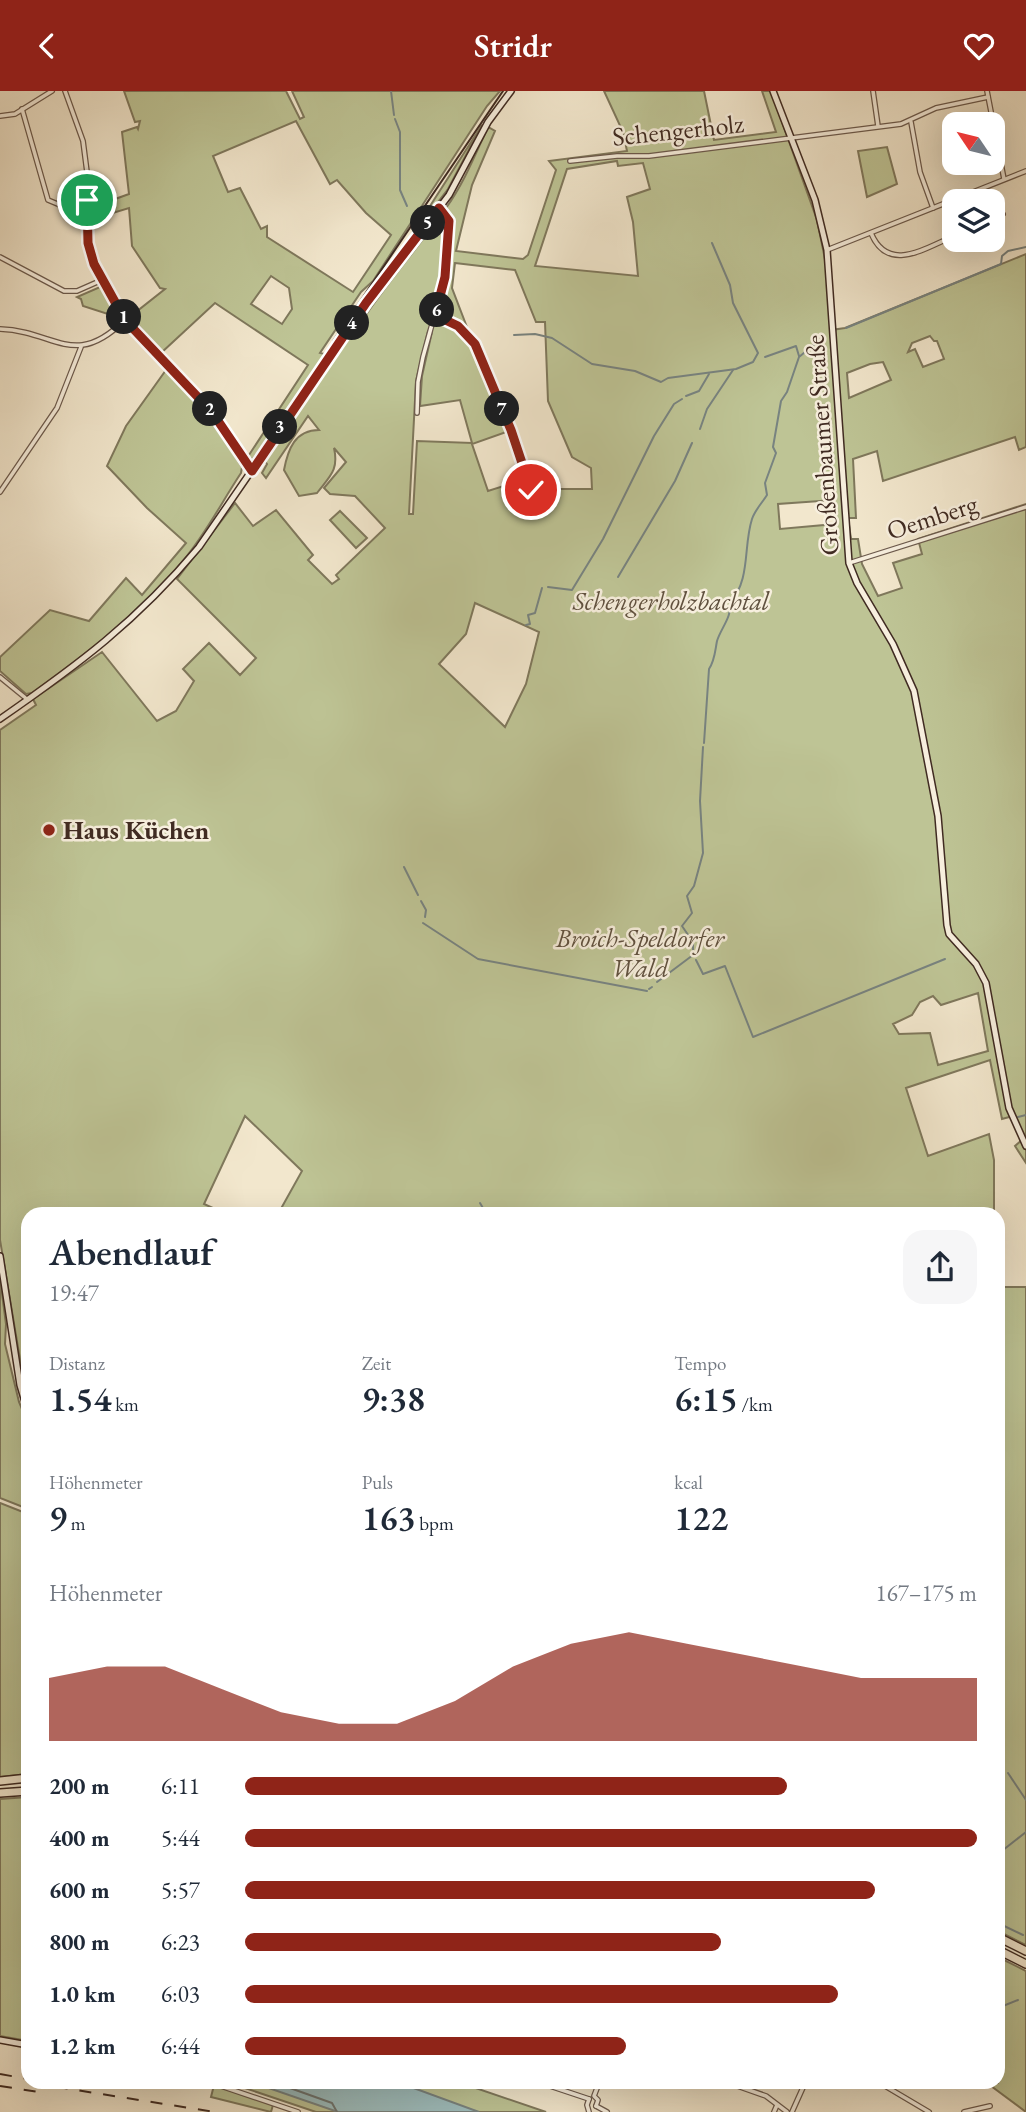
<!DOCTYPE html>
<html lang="de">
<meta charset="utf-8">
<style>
:root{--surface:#fff;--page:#f6f6f7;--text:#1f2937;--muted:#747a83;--accent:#8f2418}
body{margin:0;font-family:"EB Garamond",serif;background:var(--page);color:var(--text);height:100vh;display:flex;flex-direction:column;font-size:26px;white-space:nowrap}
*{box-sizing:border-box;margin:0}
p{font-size:23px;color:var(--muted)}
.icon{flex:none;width:38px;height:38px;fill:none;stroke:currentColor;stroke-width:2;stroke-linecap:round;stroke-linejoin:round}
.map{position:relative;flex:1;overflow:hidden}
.sheet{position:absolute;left:21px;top:1116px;width:984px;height:882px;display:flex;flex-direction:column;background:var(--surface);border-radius:21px;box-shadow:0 7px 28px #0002}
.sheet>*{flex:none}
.needle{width:46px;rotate:305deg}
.tools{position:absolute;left:942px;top:21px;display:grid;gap:14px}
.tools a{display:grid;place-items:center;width:63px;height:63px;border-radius:14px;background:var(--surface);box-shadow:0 7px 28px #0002;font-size:35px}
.pin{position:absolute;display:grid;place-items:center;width:60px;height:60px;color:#fff;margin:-30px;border:4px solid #fff;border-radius:50%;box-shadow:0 2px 7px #0007}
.km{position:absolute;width:35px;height:35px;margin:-18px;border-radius:50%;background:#222;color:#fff;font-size:19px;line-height:35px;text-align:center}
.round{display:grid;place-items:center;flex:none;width:74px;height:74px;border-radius:21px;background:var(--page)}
.overview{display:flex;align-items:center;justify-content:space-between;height:119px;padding:0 28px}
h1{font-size:38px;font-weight:600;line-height:52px}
.metrics{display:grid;grid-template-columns:repeat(3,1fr);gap:10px;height:119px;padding:7px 28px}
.metrics div{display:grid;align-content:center}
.metrics b{font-size:35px;font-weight:600}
.metrics small{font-size:19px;font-weight:400}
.metrics p{font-size:19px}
.chart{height:196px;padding:14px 28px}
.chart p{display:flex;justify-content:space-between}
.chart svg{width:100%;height:126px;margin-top:7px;fill:var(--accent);opacity:.7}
ul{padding:0 28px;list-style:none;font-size:23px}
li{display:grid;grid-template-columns:112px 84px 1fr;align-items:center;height:52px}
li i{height:18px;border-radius:9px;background:var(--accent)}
header{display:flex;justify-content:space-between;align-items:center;height:91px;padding:0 28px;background:var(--accent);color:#fff;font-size:32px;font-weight:600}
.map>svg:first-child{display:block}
.green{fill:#bec495;stroke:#7f785c;stroke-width:2;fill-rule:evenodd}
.water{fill:#9dbebf;stroke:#788380;stroke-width:2}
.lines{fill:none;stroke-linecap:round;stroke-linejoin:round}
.shore{stroke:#6e7470;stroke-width:2}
.stream{stroke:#788380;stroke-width:2}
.street-casing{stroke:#6c5a4d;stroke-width:6}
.secondary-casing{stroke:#402b22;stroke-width:8}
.highway-casing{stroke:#402b22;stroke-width:10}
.street{stroke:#f7efde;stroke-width:3.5}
.secondary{stroke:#f7efde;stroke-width:5}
.highway{stroke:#f2e7cd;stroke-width:7}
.tram{stroke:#402b22;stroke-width:2}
.rail{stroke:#402b22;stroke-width:2;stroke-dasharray:12 12;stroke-linecap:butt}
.route-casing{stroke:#fff;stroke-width:14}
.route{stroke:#8f2418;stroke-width:9}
.poi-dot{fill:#8f2418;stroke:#f7efde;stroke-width:2.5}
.labels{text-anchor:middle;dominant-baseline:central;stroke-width:5;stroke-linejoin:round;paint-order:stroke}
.street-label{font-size:26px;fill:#402b22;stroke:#f7efde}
.park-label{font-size:26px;font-style:italic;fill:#60513f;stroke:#f7efde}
.poi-label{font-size:26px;font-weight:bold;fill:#402b22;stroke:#f7efde;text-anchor:start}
</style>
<header><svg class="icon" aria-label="back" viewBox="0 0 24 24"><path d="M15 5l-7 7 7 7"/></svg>Stridr<svg class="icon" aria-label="heart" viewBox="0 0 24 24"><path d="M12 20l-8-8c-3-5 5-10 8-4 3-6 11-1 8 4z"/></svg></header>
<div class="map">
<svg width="1026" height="2021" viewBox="0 0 1026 2021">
<rect width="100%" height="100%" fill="#f2e7cd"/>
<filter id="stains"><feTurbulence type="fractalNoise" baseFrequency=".00286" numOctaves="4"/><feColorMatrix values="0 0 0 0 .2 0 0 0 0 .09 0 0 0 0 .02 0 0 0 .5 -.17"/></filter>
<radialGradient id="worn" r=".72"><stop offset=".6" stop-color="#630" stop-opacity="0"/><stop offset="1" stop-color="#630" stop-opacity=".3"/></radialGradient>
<g class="green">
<path d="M124,0H286L300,28L304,26L292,0H500L487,15L373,190L361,201L320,262L324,263L331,256L253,368L247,367L308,274L215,212L161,262L131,225L165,198L160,197L132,155L129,117L93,128V116L129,103L122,41L137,36L138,38L140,30L135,31ZM296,30L330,93L337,89L366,122L391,144L353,201L267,146V135L261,138L240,97L228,101L213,65ZM271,185L289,197L292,218L282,233L251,213Z"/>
<path d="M604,0H704L714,49L776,41L762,0H771L817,129L826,173L831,239L845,237L1026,163V356L1019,359L1015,346L883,390L877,360L853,368L856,427H848L851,448H858L862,473L878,505L902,497L893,472L922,463L918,448L1026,413V1072L1015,1055L1023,1048L1013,1025L1002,1028L990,969L906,997L928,1065L989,1043L994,1069V1123H278L302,1080L245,1025L204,1113L226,1123L28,1124V1316L0,1149V639L36,614L33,608L102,561L157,630L176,620L194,590L183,578L209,552L240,584L256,567L177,488L235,412L253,435L276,419L313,464L308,469L332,493L339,488L336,484L385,437L355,405L330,403L324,397L346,371L334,357C339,379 330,385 317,402L299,405L284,379C288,358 295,339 319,339L308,325L266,387L262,382L267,373L264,369L353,235L359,234C386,193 418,157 446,117C464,92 475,64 488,36L495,40L472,94L456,160L523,168L528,164L556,79L549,70L627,60L623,41ZM617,70L618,75L643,72L650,98L627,106L633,131L638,185L535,175L567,78ZM455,172L515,179L536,231H545L548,310L572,366L591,377L592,398H530L526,388L488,400L472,353L509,340L476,261L467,246L470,244L452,197ZM428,240L432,241L422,285L420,315L460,309L472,352L417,350L413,423H409L416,290ZM930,245L934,250H937L944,268L923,276L915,258L908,261L912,252ZM883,271L891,289L849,307L847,282L870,273ZM834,409L835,433L780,438L778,413ZM475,512L539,541L526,593L505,636L439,573L466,543ZM978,902L988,960L938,974L930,942L899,943L893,933L912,924L920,911L933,905L941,914Z"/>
<path d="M482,34L448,98L405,154Z"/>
<path d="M887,56L897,93L867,106L858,60Z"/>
<path d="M100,196L117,224L114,225L83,215L81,208L77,206Z"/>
<path d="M166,279C197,309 219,340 242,376L241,382C221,412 206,443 182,471C140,523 86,563 32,602L26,603L0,580V566L50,519L89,530L126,487L142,504L186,452L147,417L107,375L126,335Z"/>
<path d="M340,420L367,447L356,457L330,429Z"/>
<path d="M0,1188L6,1233L5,1253L19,1311L28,1332V1418L0,1407Z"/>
<path d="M998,1196H1026V1854L998,1840Z"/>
<path d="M0,1412L28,1423V1683L0,1686Z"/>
<path d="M28,1706V1950L0,1945V1708Z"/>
<path d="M998,1866L1026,1880V2021L987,1992H998Z"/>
<path d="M230,1992H461L546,2021H316Z"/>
<path d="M214,1994L273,2014L271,2021L211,2006Z"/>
</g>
<path class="water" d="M254,1992H400L479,2021H338Z"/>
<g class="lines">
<path class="shore" d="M276,1992L332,2012L337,2021"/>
<g class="stream">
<path d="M391,0L394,24"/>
<path d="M395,28L400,41V99L407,115"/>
<path d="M846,237L1001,173L1002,165L1008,160L1026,156"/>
<path d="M514,244L535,243L552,247L592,273L635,280L661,291L668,287L736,278L753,271L758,262L733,212L730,194L712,152"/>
<path d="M765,266L796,255L799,265"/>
<path d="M686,305L699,300L709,283"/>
<path d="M700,338L707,318L733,279"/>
<path d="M618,486L675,390L692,352"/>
<path d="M548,496L572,499L603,448L654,345L674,313L682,308"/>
<path d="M526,534L530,533L528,524L535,522L542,497"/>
<path d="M704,652L709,578C715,569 715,560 717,550C721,537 732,526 730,512C751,488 743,456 752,428C755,419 762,412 767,404L765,392L776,362L773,356L781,310L787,301L799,266L822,247"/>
<path d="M404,776L418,804"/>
<path d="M421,810L426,819L425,826"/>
<path d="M423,832L478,868L647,900"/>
<path d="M696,869L703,883L725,875L753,946L945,868"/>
<path d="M657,891L693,864V851L682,835L692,822L687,805L694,795L703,762L700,710L703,656"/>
<path d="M649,898L652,896"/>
<path d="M1018,1026L1026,1024"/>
<path d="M480,1112L487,1124"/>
<path d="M1008,1682L1026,1709"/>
<path d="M998,1763L1026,1741"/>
<path d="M998,1832L1023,1844"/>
<path d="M998,1917L1018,1909"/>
</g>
<defs>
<g id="street">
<path d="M65,0L83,50L87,81L88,152L94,173L125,229L212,321L252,380"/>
<path d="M873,0L878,35"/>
<path d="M987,0L1004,88"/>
<path d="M22,18L48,109L60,114L87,109"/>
<path d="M0,25L15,23L52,0"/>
<path d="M911,31L920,81L933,117"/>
<path d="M570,70L617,65H649L901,33L936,17L988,6"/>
<path d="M992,130L1003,123"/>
<path d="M871,142C888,183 925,157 954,145"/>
<path d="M827,159L1026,80"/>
<path d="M0,166L64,200H77L102,189"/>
<path d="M435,224L458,235L475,253L511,339L531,399"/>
<path d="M0,238C56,240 74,279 125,229"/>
<path d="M417,322L418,291L423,266L445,186L449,130L439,117"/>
<path d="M0,401L57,317L81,256"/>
<path d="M849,472L1026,416"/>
<path d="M0,586L28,609"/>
<path d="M212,1992L298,2021"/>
<path d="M541,1992L589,2008"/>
<path d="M729,1992L766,2005L787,2021"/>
<path d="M880,1992L929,2021"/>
<path d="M589,2008L587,2014L589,2021"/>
<path d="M596,2015L598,2009L594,2005L599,1992"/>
<path d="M596,2015L607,2021"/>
<path d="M774,2021L777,2014"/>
<path d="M792,2021L805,1992"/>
<path d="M964,2021L990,2015"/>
</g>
<g id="secondary">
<path d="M773,0L815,109L827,159L849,472L857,492L893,553L914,600L938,725L947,834L949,843L976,873L986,892L1009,1017L1026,1055"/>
<path d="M0,628C78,574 137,530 199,456L367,212L449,104L488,31L511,0"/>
<path d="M0,1165L20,1294L28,1321"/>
<path d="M0,1949L28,1954"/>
</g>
<g id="highway">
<path d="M0,1690L28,1687"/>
<path d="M0,1702L28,1700"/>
<path d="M998,1846L1026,1860"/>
<path d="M998,1859L1026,1873"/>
</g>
</defs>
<use href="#street" class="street-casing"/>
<use href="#secondary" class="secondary-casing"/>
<use href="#highway" class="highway-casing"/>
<use href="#street" class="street"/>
<use href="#secondary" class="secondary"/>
<use href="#highway" class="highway"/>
<path class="tram" d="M333,250L503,0"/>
<g class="rail">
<path d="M0,1983L28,1988"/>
<path d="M32,1992L215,2021"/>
<path d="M0,1995L45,2002"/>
</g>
</g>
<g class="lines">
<defs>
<path id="route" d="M87,109L88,152L94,173L125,229L212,321L252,380L366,212L439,117L449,130L445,186L435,224L458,235L475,253L511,339L531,399"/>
</defs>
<use href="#route" class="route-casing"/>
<use href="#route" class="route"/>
</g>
<circle class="poi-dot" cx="49" cy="739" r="7"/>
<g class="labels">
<g class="street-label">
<text transform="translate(678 39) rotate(-6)">Schengerholz</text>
<text transform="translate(822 354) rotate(-94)">Großenbaumer Straße</text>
<text transform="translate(932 426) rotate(-18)">Oemberg</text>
</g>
<g class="park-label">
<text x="671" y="510">Schengerholzbachtal</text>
<text x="640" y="847">Broich-Speldorfer<tspan x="640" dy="30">Wald</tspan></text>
</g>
<g class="poi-label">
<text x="63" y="739">Haus Küchen</text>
</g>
</g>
<rect width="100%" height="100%" filter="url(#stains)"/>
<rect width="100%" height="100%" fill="url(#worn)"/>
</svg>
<div class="tools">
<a><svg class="needle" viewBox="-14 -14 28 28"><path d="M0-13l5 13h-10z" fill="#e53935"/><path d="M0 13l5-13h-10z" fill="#747a83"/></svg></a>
<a><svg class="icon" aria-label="layers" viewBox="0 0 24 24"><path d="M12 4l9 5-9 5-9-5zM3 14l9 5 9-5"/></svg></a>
</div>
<div class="pin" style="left:87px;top:109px;background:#1e9e55"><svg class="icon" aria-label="arrive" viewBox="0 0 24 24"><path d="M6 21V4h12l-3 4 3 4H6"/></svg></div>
<div class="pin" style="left:531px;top:399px;background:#d93025"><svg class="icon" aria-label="check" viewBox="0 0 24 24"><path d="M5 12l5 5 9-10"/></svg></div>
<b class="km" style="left:124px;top:226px">1</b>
<b class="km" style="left:210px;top:318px">2</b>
<b class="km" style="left:280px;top:336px">3</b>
<b class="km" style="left:352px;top:232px">4</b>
<b class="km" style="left:428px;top:132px">5</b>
<b class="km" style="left:437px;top:219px">6</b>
<b class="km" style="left:502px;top:318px">7</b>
<section class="sheet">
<div class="overview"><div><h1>Abendlauf</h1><p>19:47</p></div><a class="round"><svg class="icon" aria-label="share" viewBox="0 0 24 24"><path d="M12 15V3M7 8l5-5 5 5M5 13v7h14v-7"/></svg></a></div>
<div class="metrics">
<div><p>Distanz</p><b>1.54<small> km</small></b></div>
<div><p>Zeit</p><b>9:38</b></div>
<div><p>Tempo</p><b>6:15<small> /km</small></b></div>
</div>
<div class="metrics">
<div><p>Höhenmeter</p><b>9<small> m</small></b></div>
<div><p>Puls</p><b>163<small> bpm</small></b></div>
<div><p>kcal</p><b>122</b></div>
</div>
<div class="chart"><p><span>Höhenmeter</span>167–175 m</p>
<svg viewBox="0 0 160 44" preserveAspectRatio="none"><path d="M0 44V22L10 18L20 18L30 26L40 34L50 38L60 38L70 30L80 18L90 10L100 6L110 10L120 14L130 18L140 22L150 22L160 22V44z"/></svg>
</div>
<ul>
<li><b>200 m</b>6:11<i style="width:74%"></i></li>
<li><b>400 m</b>5:44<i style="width:100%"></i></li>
<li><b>600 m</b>5:57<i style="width:86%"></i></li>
<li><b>800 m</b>6:23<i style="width:65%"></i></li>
<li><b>1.0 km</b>6:03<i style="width:81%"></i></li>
<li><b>1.2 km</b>6:44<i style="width:52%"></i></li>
</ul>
</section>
</div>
